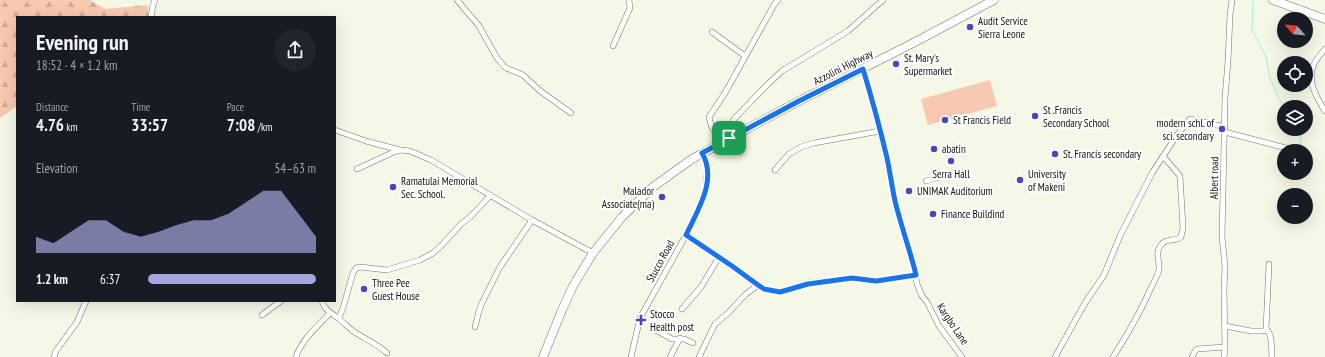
<!DOCTYPE html>
<meta charset="utf-8">
<style>
:root{--surface:#171b24;--page:#20242c;--text:#f1f3f6;--muted:#9ea1a6;--accent:#a6a6dd}
body{margin:0;font-family:"PT Sans Narrow",sans-serif;background:var(--page);color:var(--text);height:100vh;display:flex;flex-direction:column;font-size:15px;white-space:nowrap}
*{box-sizing:border-box;margin:0}
p{font-size:13px;color:var(--muted)}
.icon{flex:none;width:22px;height:22px;fill:none;stroke:currentColor;stroke-width:2;stroke-linecap:round;stroke-linejoin:round}
.map{position:relative;flex:1;overflow:hidden}
.side{position:absolute;left:16px;top:16px;width:320px;height:286px;display:flex;flex-direction:column;background:var(--surface);border-radius:0px;box-shadow:0 4px 16px #0002}
.side>*{flex:none}
.needle{width:26px;rotate:297deg}
.controls{position:absolute;left:1277px;top:12px;display:grid;gap:8px}
.controls a{display:grid;place-items:center;width:36px;height:36px;border-radius:50%;background:var(--surface);box-shadow:0 4px 16px #0002;font-size:20px}
.pin{position:absolute;display:grid;place-items:center;width:34px;height:34px;color:#fff;margin:-17px;border-radius:8px;box-shadow:0 2px 6px #0006}
.round{display:grid;place-items:center;flex:none;width:42px;height:42px;border-radius:21px;background:var(--page)}
.overview{display:flex;align-items:center;justify-content:space-between;height:68px;padding:0 20px}
h1{font-size:22px;font-weight:800;line-height:30px}
.metrics{display:grid;grid-template-columns:repeat(3,1fr);gap:6px;height:68px;padding:4px 20px}
.metrics div{display:grid;align-content:center}
.metrics b{font-size:17px;font-weight:800}
.metrics small{font-size:11px;font-weight:400}
.metrics p{font-size:11px}
.chart{height:112px;padding:8px 20px}
.chart p{display:flex;justify-content:space-between}
.chart svg{width:100%;height:72px;margin-top:4px;fill:var(--accent);opacity:.7}
ul{padding:0 20px;list-style:none;font-size:13px}
li{display:grid;grid-template-columns:64px 48px 1fr;align-items:center;height:30px}
li i{height:10px;border-radius:5px;background:var(--accent)}
.map>svg:first-child{display:block}
.grass{fill:#f8c9b1}
.forest{fill:url(#forest-firs)}
.lines{fill:none;stroke-linecap:round;stroke-linejoin:round}
.stream{stroke:#a0f2e1;stroke-width:1}
.street-casing{stroke:#717464;stroke-width:6}
.primary-casing{stroke:#717464;stroke-width:9}
.street{stroke:#fff;stroke-width:5}
.primary{stroke:#fff;stroke-width:8}
.route-casing{stroke:#fff;stroke-width:8}
.route{stroke:#1a73e8;stroke-width:5}
.poi-dot{fill:#4a47be;stroke:#fff;stroke-width:1.5}
.labels{text-anchor:middle;dominant-baseline:central;stroke-width:4;stroke-linejoin:round;paint-order:stroke}
.poi-label{font-size:11px;fill:#0e0f09;stroke:#fff;text-anchor:start}
.street-label{font-size:11px;fill:#0e0f09;stroke:#fff}
</style>
<div class="map">
<svg width="1325" height="357" viewBox="0 0 1325 357">
<defs>
<pattern id="forest-firs" width="22" height="20" patternUnits="userSpaceOnUse"><rect width="22" height="20" fill="#f8c9b1"/><path d="M5 1l3.5 6h-7zM16 11l3.5 6h-7z" fill="#d3ab97"/></pattern>
</defs>
<rect width="100%" height="100%" fill="#f5f8e6"/>
<path class="grass" d="M990,80L997,106L928,125L921,99Z"/>
<path class="forest" d="M0,0H90L105,9L148,5V17H17V106L0,118Z"/>
<g class="lines">
<g class="stream">
<path d="M1253,0L1252,30L1266,57L1270,78L1279,99L1285,107"/>
<path d="M1298,129L1301,133L1300,151"/>
<path d="M1306,167L1308,169"/>
</g>
<defs>
<g id="street">
<path d="M457,0L479,26L497,58L503,65L506,68L523,75L539,90L571,113"/>
<path d="M151,17L153,5L155,0"/>
<path d="M712,32L745,56"/>
<path d="M613,46L630,8L629,0"/>
<path d="M1325,49C1310,65 1307,77 1317,97C1320,102 1322,107 1325,111"/>
<path d="M863,69L874,108L886,157L895,200L905,237L911,254L917,284L922,296L927,302L939,326L962,357"/>
<path d="M335,130L366,141L400,150"/>
<path d="M1225,132L1286,148"/>
<path d="M729,138V130L734,119L768,84L782,71L797,62L848,31L883,0"/>
<path d="M721,143L711,125L709,117L725,93L774,5L778,0"/>
<path d="M357,169L396,151L401,150L410,151L431,160L532,220L593,253"/>
<path d="M775,170L789,154L801,147L814,143L880,131"/>
<path d="M926,181L956,172"/>
<path d="M686,235L732,266L758,285L764,289L780,292L808,283L852,278L876,281L916,275"/>
<path d="M322,301C325,311 332,313 339,319C344,323 348,327 353,331C365,339 377,344 387,353"/>
<path d="M682,309L701,287L719,257"/>
<path d="M262,315L281,301"/>
<path d="M339,318L343,308L353,273L356,268L360,267L387,270L420,260L433,253L440,247L461,224L470,217L490,196"/>
<path d="M1225,326L1251,331H1265L1266,329L1269,264"/>
<path d="M475,327L479,311L482,303L500,267L532,220"/>
<path d="M652,328L672,339H684L693,343"/>
<path d="M1266,329C1273,334 1271,349 1272,357"/>
<path d="M54,357L56,351L77,322L86,301"/>
<path d="M296,357C302,339 318,326 330,313"/>
<path d="M631,357L640,318L686,235L702,200L706,189L707,171V163L702,153"/>
<path d="M670,357L680,338"/>
<path d="M699,357L715,324L727,314L746,294L758,285"/>
<path d="M1055,357L1085,303L1104,275L1120,236L1152,173L1177,135L1190,119L1225,127"/>
<path d="M1113,357C1127,335 1140,313 1150,290C1153,284 1157,277 1159,270C1160,260 1154,252 1162,244C1166,238 1175,242 1181,237L1183,228L1180,176L1163,156"/>
<path d="M1192,357L1195,351L1197,349L1225,347"/>
<path d="M1224,357L1225,347L1224,290L1225,266L1222,237L1225,98L1228,61L1230,15L1232,0"/>
</g>
<g id="primary">
<path d="M1273,0L1325,19"/>
<path d="M543,357L562,310L573,286L593,253L622,217L653,187L692,159L721,143L799,101L915,42L994,0"/>
</g>
</defs>
<use href="#street" class="street-casing"/>
<use href="#primary" class="primary-casing"/>
<use href="#street" class="street"/>
<use href="#primary" class="primary"/>
</g>
<g class="lines">
<defs>
<path id="route" d="M863,69C872,99 880,128 887,158C890,172 892,187 895,201C901,226 910,250 916,275L876,281L852,278L808,284L780,292L764,289L758,285L732,266L686,235C697,211 718,180 702,153L799,101Z"/>
</defs>
<use href="#route" class="route-casing"/>
<use href="#route" class="route"/>
</g>
<g class="poi-dot">
<circle cx="970" cy="27" r="4"/>
<circle cx="896" cy="64" r="4"/>
<circle cx="1035" cy="116" r="4"/>
<circle cx="945" cy="120" r="4"/>
<circle cx="1222" cy="129" r="4"/>
<circle cx="934" cy="149" r="4"/>
<circle cx="1055" cy="154" r="4"/>
<circle cx="951" cy="161" r="4"/>
<circle cx="1020" cy="180" r="4"/>
<circle cx="393" cy="187" r="4"/>
<circle cx="909" cy="191" r="4"/>
<circle cx="662" cy="197" r="4"/>
<circle cx="933" cy="214" r="4"/>
<circle cx="364" cy="289" r="4"/>
<path d="M639 314h4v4h4v4h-4v4h-4v-4h-4v-4h4z"/>
</g>
<g class="labels">
<g class="poi-label">
<text x="978" y="21">Audit Service<tspan x="978" dy="13">Sierra Leone</tspan></text>
<text x="904" y="58">St. Mary's<tspan x="904" dy="13">Supermarket</tspan></text>
<text x="1043" y="110">St .Francis<tspan x="1043" dy="13">Secondary School</tspan></text>
<text x="953" y="120">St Francis Field</text>
<text x="1214" y="123" text-anchor="end">modern schl. of<tspan x="1214" dy="13">sci. secondary</tspan></text>
<text x="942" y="149">abatin</text>
<text x="1063" y="154">St. Francis secondary</text>
<text x="951" y="174" text-anchor="middle">Serra Hall</text>
<text x="1028" y="174">University<tspan x="1028" dy="13">of Makeni</tspan></text>
<text x="401" y="181">Ramatulai Memorial<tspan x="401" dy="13">Sec. School.</tspan></text>
<text x="654" y="191" text-anchor="end">Malador<tspan x="654" dy="13">Associate(ma)</tspan></text>
<text x="917" y="191">UNIMAK Auditorium</text>
<text x="941" y="214">Finance Buildind</text>
<text x="372" y="283">Three Pee<tspan x="372" dy="13">Guest House</tspan></text>
<text x="650" y="314">Stocco<tspan x="650" dy="13">Health post</tspan></text>
</g>
<g class="street-label">
<text transform="translate(843 67) rotate(-27)">Azzolini Highway</text>
<text transform="translate(1214 178) rotate(-89)">Albert road</text>
<text transform="translate(660 261) rotate(-61)">Stucco Road</text>
<text transform="translate(953 324) rotate(56)">Kargbo Lane</text>
</g>
</g>
</svg>
<div class="controls">
<a><svg class="needle" viewBox="-14 -14 28 28"><path d="M0-13l5 13h-10z" fill="#e53935"/><path d="M0 13l5-13h-10z" fill="#9ea1a6"/></svg></a>
<a><svg class="icon" aria-label="locate" viewBox="0 0 24 24"><circle cx="12" cy="12" r="6"/><path d="M12 2v4M12 18v4M2 12h4M18 12h4"/></svg></a>
<a><svg class="icon" aria-label="layers" viewBox="0 0 24 24"><path d="M12 4l9 5-9 5-9-5zM3 14l9 5 9-5"/></svg></a>
<a>+</a>
<a>−</a>
</div>
<div class="pin" style="left:729px;top:138px;background:#1e9e55"><svg class="icon" aria-label="arrive" viewBox="0 0 24 24"><path d="M6 21V4h12l-3 4 3 4H6"/></svg></div>
<section class="side">
<div class="overview"><div><h1>Evening run</h1><p>18:52 · 4 × 1.2 km</p></div><a class="round"><svg class="icon" aria-label="share" viewBox="0 0 24 24"><path d="M12 15V3M7 8l5-5 5 5M5 13v7h14v-7"/></svg></a></div>
<div class="metrics">
<div><p>Distance</p><b>4.76<small> km</small></b></div>
<div><p>Time</p><b>33:57</b></div>
<div><p>Pace</p><b>7:08<small> /km</small></b></div>
</div>
<div class="chart"><p><span>Elevation</span>54–63 m</p>
<svg viewBox="0 0 160 44" preserveAspectRatio="none"><path d="M0 44V34L10 38L20 31L30 24L40 24L50 31L60 34L70 31L80 27L90 24L100 24L110 20L120 13L130 6L140 6L150 20L160 34V44z"/></svg>
</div>
<ul>
<li><b>1.2 km</b>6:37<i style="width:100%"></i></li>
</ul>
</section>
</div>
